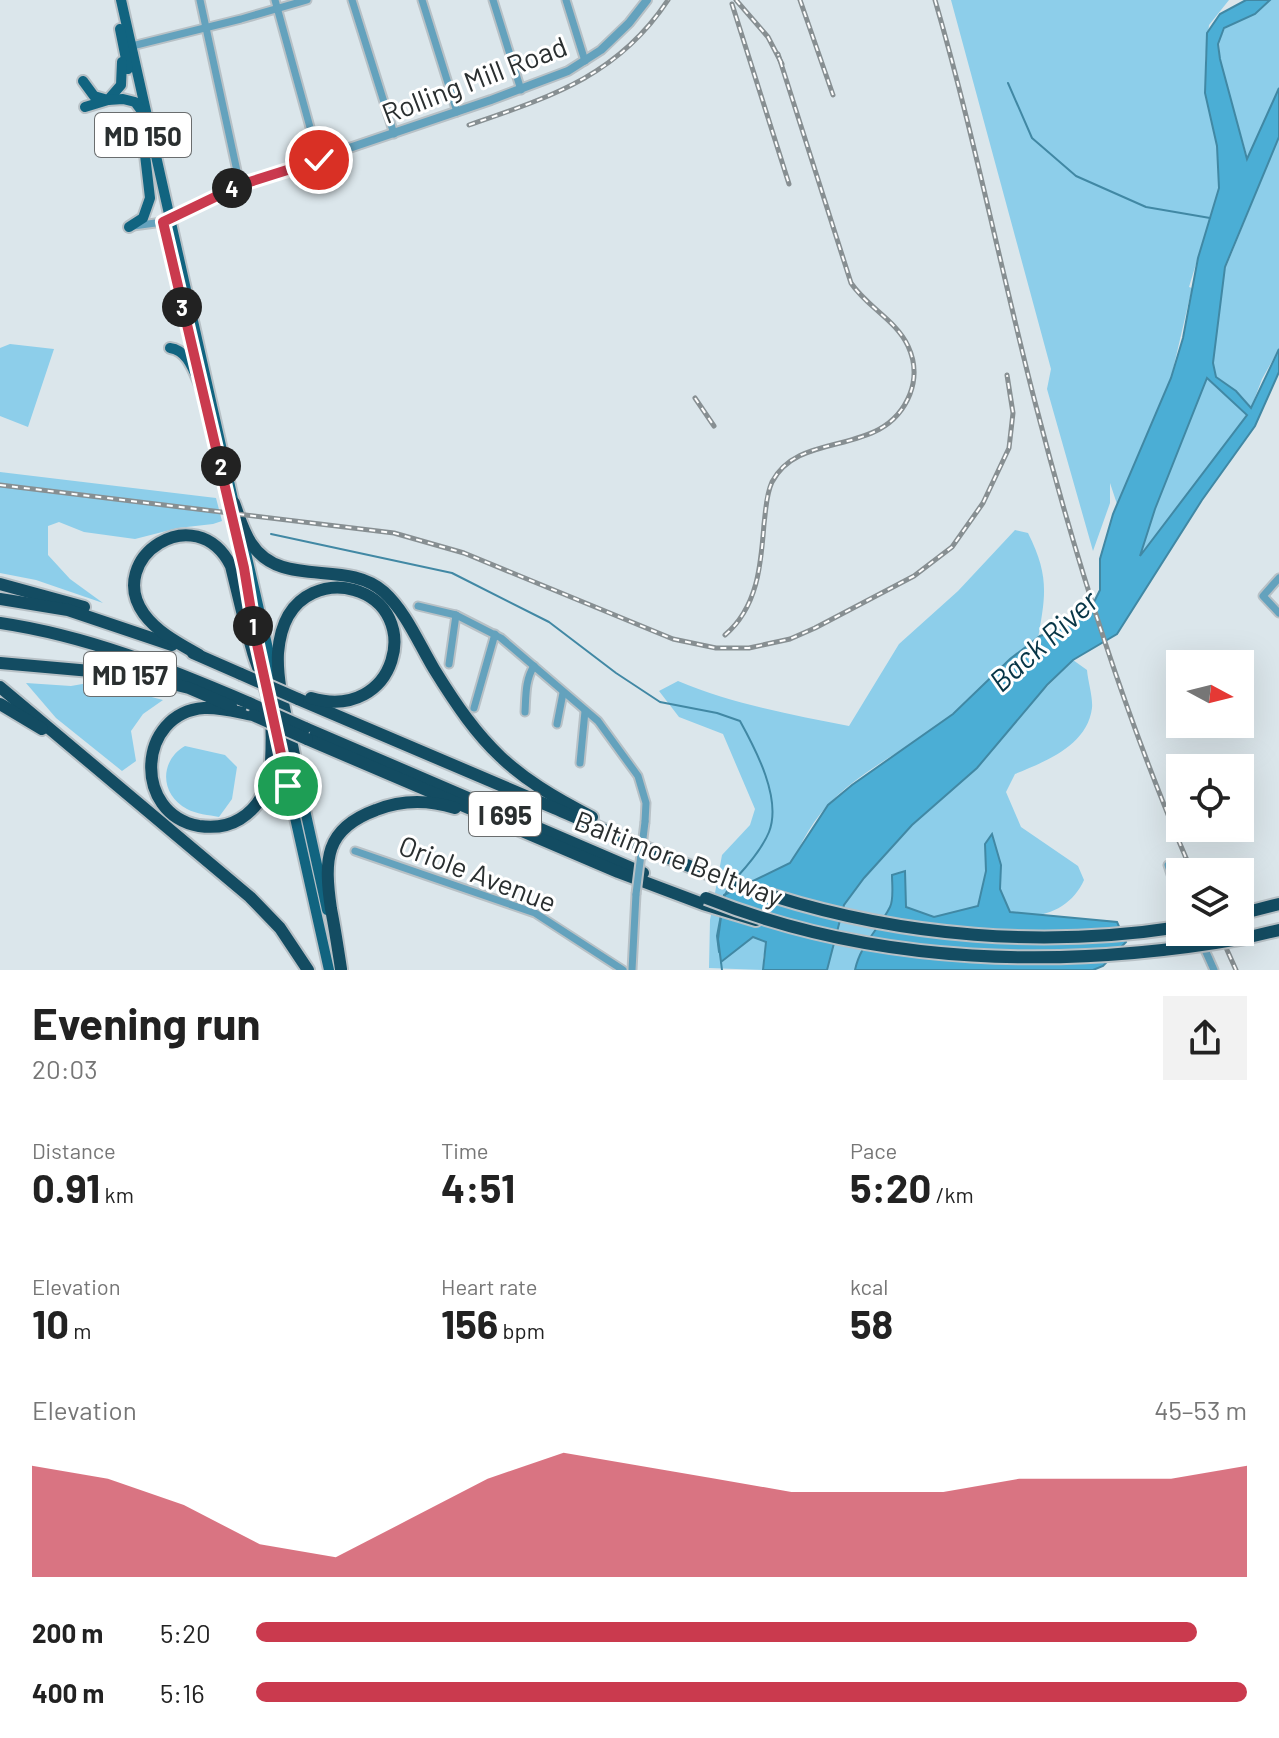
<!DOCTYPE html>
<meta charset="utf-8">
<style>
:root{--surface:#fff;--page:#f2f2f2;--text:#222;--muted:#767676;--accent:#ca3a4e}
body{margin:0;font-family:Barlow,sans-serif;background:var(--page);color:var(--text);height:100vh;display:flex;flex-direction:column;font-size:30px;white-space:nowrap}
*{box-sizing:border-box;margin:0}
p{font-size:26px;color:var(--muted)}
.icon{flex:none;width:44px;height:44px;fill:none;stroke:currentColor;stroke-width:2;stroke-linecap:round;stroke-linejoin:round}
.map{position:relative;height:970px;overflow:hidden}
.panel{display:flex;flex-direction:column;background:var(--surface);flex:1}
.panel>*{flex:none}
.needle{width:52px;rotate:97deg}
.tools{position:absolute;left:1166px;top:650px;display:grid;gap:16px}
.tools a{display:grid;place-items:center;width:88px;height:88px;border-radius:0px;background:var(--surface);box-shadow:0 8px 32px #0002;font-size:40px}
.pin{position:absolute;display:grid;place-items:center;width:68px;height:68px;color:#fff;margin:-34px;border:4px solid #fff;border-radius:50%;box-shadow:0 2px 8px #0007}
.km{position:absolute;width:40px;height:40px;margin:-20px;border-radius:50%;background:#222;color:#fff;font-size:22px;line-height:40px;text-align:center}
.round{display:grid;place-items:center;flex:none;width:84px;height:84px;border-radius:0px;background:var(--page)}
.overview{display:flex;align-items:center;justify-content:space-between;height:136px;padding:0 32px}
h1{font-size:44px;font-weight:700;line-height:60px}
.figures{display:grid;grid-template-columns:repeat(3,1fr);gap:12px;height:136px;padding:8px 32px}
.figures div{display:grid;align-content:center}
.figures b{font-size:40px;font-weight:700}
.figures small{font-size:22px;font-weight:400}
.figures p{font-size:22px}
.chart{height:224px;padding:16px 32px}
.chart p{display:flex;justify-content:space-between}
.chart svg{width:100%;height:144px;margin-top:8px;fill:var(--accent);opacity:.7}
ul{padding:0 32px;list-style:none;font-size:26px}
li{display:grid;grid-template-columns:128px 96px 1fr;align-items:center;height:60px}
li i{height:20px;border-radius:10px;background:var(--accent)}
.map>svg:first-child{display:block}
.green{fill:#8dceea}
.water{fill:#4baed5;stroke:#4188a4;stroke-width:2;fill-rule:evenodd}
.lines{fill:none;stroke-linecap:round;stroke-linejoin:round}
.stream{stroke:#4188a4;stroke-width:2}
.minor-casing{stroke:#b8c1c6;stroke-width:11}
.tertiary-casing{stroke:#b8c1c6;stroke-width:12}
.primary-casing{stroke:#b8c1c6;stroke-width:14}
.motorway-casing{stroke:#b8c1c6;stroke-width:16}
.minor{stroke:#64a2bd;stroke-width:7}
.tertiary{stroke:#64a2bd;stroke-width:8}
.primary{stroke:#116480;stroke-width:10}
.motorway{stroke:#134c62;stroke-width:12}
.rail-casing{stroke:#878f92;stroke-width:5}
.rail{stroke:#fff;stroke-width:2;stroke-dasharray:6;stroke-linecap:butt}
.minor-bridge-casing{stroke:#b8c1c6;stroke-width:11;stroke-linecap:butt}
.motorway-bridge-casing{stroke:#b8c1c6;stroke-width:16;stroke-linecap:butt}
.minor-bridge{stroke:#64a2bd;stroke-width:7}
.motorway-bridge{stroke:#134c62;stroke-width:12}
.route-casing{stroke:#fff;stroke-width:16}
.route{stroke:#ca3a4e;stroke-width:10}
.labels{text-anchor:middle;dominant-baseline:central;stroke-width:6;stroke-linejoin:round;paint-order:stroke}
.shield{fill:#fff;stroke:#6a6d6e;stroke-width:2}
.shield-label{font-size:26px;font-weight:bold;fill:#2a2f30}
.street-label{font-size:28px;fill:#2a2f30;stroke:#fff}
.water-label{font-size:30px;font-style:italic;fill:#073546;stroke:#fff}
</style>
<div class="map">
<svg width="1279" height="970" viewBox="0 0 1279 970">
<rect width="100%" height="100%" fill="#dbe6eb"/>
<g class="green">
<path d="M951,0H1229L1209,25L1205,60V93L1217,146L1219,188L1189,287L1192,288L1171,378L1117,504L1110,483V503L1093,551L1047,389L1051,369Z"/>
<path d="M1263,0H1279V90L1248,160L1220,59L1219,40L1226,26Z"/>
<path d="M1279,137V349L1262,379L1251,408L1236,391L1216,377L1213,363L1224,272Z"/>
<path d="M10,344L54,349L28,427L0,416V348Z"/>
<path d="M1206,377L1247,415L1139,559L1155,509Z"/>
<path d="M0,472L216,498L222,521L213,524L178,528L135,539L84,532L59,522L48,526V555L70,579L103,603L36,580L0,573Z"/>
<path d="M1015,530L1028,533C1049,575 1046,594 1038,638C1007,662 981,691 951,716C912,747 861,769 827,806C789,848 778,906 763,958V970L709,968L710,920L722,855L750,825L755,809L723,734L679,717L659,691L678,681C733,704 792,715 849,726L899,644L958,591Z"/>
<path d="M1073,660L1087,670C1088,682 1093,697 1092,708C1087,746 1046,761 1015,774L1006,792L1021,827L1078,866L1084,880C1072,908 1039,923 1010,912L1000,889L1001,865L985,844L986,870L978,906L934,917L906,907L905,872L892,875C892,885 894,899 890,907C879,929 860,945 855,970H827L844,905L862,880L912,825Z"/>
<path d="M94,682L163,700L143,714L131,731L136,761L122,771L56,718L26,683L71,686Z"/>
<path d="M185,746L225,755L237,767L232,799L219,817C209,815 196,814 187,809C160,795 159,761 185,746Z"/>
</g>
<g class="water">
<path d="M1246,0H1270L1255,14L1224,28L1218,44L1220,59L1247,159L1279,88V137L1225,267L1213,363L1216,377L1236,391L1251,408L1279,349V372L1255,426L1202,500L1117,634L1073,660L1047,685L977,768L912,825L864,878L844,905L827,970H763L766,942L753,937L721,962L718,939L724,895L790,863L828,805L852,785L953,714L1010,659L1040,636L1068,626L1088,614L1100,590V559L1113,514L1171,378L1183,338L1198,258L1219,188L1217,146L1205,93L1207,33L1220,14ZM1207,378L1247,415L1140,556L1155,509Z"/>
<path d="M992,834L1001,865L1000,889L1010,912L1117,922L1126,942L1103,966L1093,970H855C860,945 879,929 890,907C894,899 892,885 892,875L905,871L906,907L934,917L978,906L986,871L985,844Z"/>
</g>
<g class="lines">
<g class="stream">
<path d="M1008,83L1032,138L1076,176L1146,207L1210,218"/>
<path d="M271,534L452,573L549,622L616,673L660,702L717,713L740,721C756,750 782,799 769,832C762,849 749,864 737,877"/>
<path d="M724,897L730,885"/>
<path d="M719,952L717,936L721,915"/>
<path d="M721,962L722,970"/>
</g>
<defs>
<g id="minor">
<path d="M200,0L240,185"/>
<path d="M275,0L319,160"/>
<path d="M352,0L394,134"/>
<path d="M422,0L457,112"/>
<path d="M493,0L521,90"/>
<path d="M566,0L585,61"/>
<path d="M128,47L241,19L307,0"/>
<path d="M133,226L163,222"/>
<path d="M1279,578L1263,596L1279,613"/>
<path d="M418,606L456,615L501,638L598,721L638,776L646,803L645,822"/>
<path d="M449,664L456,615"/>
<path d="M474,708L495,634"/>
<path d="M525,712C526,696 525,680 534,666"/>
<path d="M557,724L563,693"/>
<path d="M580,763L585,711"/>
<path d="M355,851L535,913L623,970"/>
<path d="M1168,865L1180,902"/>
<path d="M1197,932L1214,970"/>
<path d="M632,970L636,894"/>
</g>
<path id="tertiary" d="M163,222L240,185L491,100L568,71L601,50L629,23L647,0"/>
<g id="primary">
<path d="M121,0L235,508"/>
<path d="M120,29L128,69"/>
<path d="M83,81L94,96L108,100L121,85L122,62"/>
<path d="M85,107L108,100L123,99L135,102L141,110"/>
<path d="M129,227L143,218L150,198L142,129"/>
<path d="M170,348C188,350 194,372 201,387"/>
<path d="M229,501L237,540"/>
<path d="M241,531L274,675"/>
<path d="M245,575L260,658"/>
<path d="M275,728L329,970"/>
<path d="M296,769L327,910"/>
</g>
<g id="motorway">
<path d="M234,503C239,516 243,531 251,543C281,590 346,558 384,592C406,612 419,644 434,669C482,747 510,775 592,817"/>
<path d="M0,584L84,607"/>
<path d="M0,599L68,610L172,645"/>
<path d="M0,623C88,636 167,668 249,703"/>
<path d="M193,653L241,674"/>
<path d="M199,655C180,644 158,633 144,614C104,558 196,497 231,566C238,594 244,622 252,649C256,665 264,680 268,696C273,716 272,742 271,763C269,786 260,807 240,819C227,827 213,828 199,826C132,814 137,713 204,708C221,707 237,712 253,715"/>
<path d="M0,663L136,675L189,688L231,706"/>
<path d="M0,687L250,897L280,928L308,970"/>
<path d="M298,699C383,735 468,772 554,808C626,839 698,873 773,896C904,937 1044,948 1180,927"/>
<path d="M0,704L42,729"/>
<path d="M305,728L643,873"/>
<path d="M307,739L618,872L703,904L756,920"/>
<path d="M297,773C292,734 276,690 278,653C280,628 289,604 313,593C326,587 341,586 354,590C425,610 397,723 311,698"/>
<path d="M1240,914L1279,904"/>
<path d="M1245,938L1279,930"/>
<path d="M341,969C338,949 335,929 331,909C324,860 324,829 376,810C401,800 429,800 455,808"/>
</g>
</defs>
<use href="#minor" class="minor-casing"/>
<use href="#tertiary" class="tertiary-casing"/>
<use href="#primary" class="primary-casing"/>
<use href="#motorway" class="motorway-casing"/>
<use href="#minor" class="minor"/>
<use href="#tertiary" class="tertiary"/>
<use href="#primary" class="primary"/>
<use href="#motorway" class="motorway"/>
<defs>
<g id="rail">
<path d="M736,0L768,37L782,64"/>
<path d="M800,0L833,95"/>
<path d="M935,0C974,134 1001,271 1036,406C1077,565 1127,722 1192,872"/>
<path d="M732,4L789,184"/>
<path d="M469,125C550,97 618,76 668,0"/>
<path d="M695,398L714,426"/>
<path d="M0,485L394,533L464,553L673,639L716,648H749L790,639L815,628L914,576L952,547L983,503L1009,448L1013,413L1007,375"/>
<path d="M725,635C758,607 761,564 764,524C766,509 766,495 772,482C800,428 884,460 910,394C916,378 915,361 908,346C896,320 867,307 851,283L778,54"/>
<path d="M1219,932L1236,970"/>
</g>
</defs>
<use href="#rail" class="rail-casing"/>
<use href="#rail" class="rail"/>
<defs>
<path id="minor-bridge" d="M636,894L645,822"/>
<g id="motorway-bridge">
<path d="M241,674L298,699"/>
<path d="M249,703L305,728"/>
<path d="M253,715L307,739"/>
<path d="M706,898C877,966 1065,970 1245,938"/>
</g>
</defs>
<use href="#minor-bridge" class="minor-bridge-casing"/>
<use href="#motorway-bridge" class="motorway-bridge-casing"/>
<use href="#minor-bridge" class="minor-bridge"/>
<use href="#motorway-bridge" class="motorway-bridge"/>
</g>
<g class="lines">
<defs>
<path id="route" d="M288,786L255,635L244,568L163,222L240,185L319,160"/>
</defs>
<use href="#route" class="route-casing"/>
<use href="#route" class="route"/>
</g>
<g class="labels">
<g class="shield">
<rect x="95" y="113" width="96" height="44" rx="6"/>
<rect x="84" y="652" width="92" height="44" rx="6"/>
<rect x="469" y="792" width="72" height="44" rx="6"/>
</g>
<g class="shield-label">
<text x="143" y="135">MD 150</text>
<text x="130" y="674">MD 157</text>
<text x="505" y="814">I 695</text>
</g>
<g class="street-label">
<text transform="translate(474 79) rotate(-21)">Rolling Mill Road</text>
<text transform="translate(679 858) rotate(21)">Baltimore Beltway</text>
<text transform="translate(478 873) rotate(21)">Oriole Avenue</text>
</g>
<g class="water-label">
<text transform="translate(1043 640) rotate(-42)">Back River</text>
</g>
</g>
</svg>
<div class="tools">
<a><svg class="needle" viewBox="-14 -14 28 28"><path d="M0-13l5 13h-10z" fill="#e53935"/><path d="M0 13l5-13h-10z" fill="#767676"/></svg></a>
<a><svg class="icon" aria-label="locate" viewBox="0 0 24 24"><circle cx="12" cy="12" r="6"/><path d="M12 2v4M12 18v4M2 12h4M18 12h4"/></svg></a>
<a><svg class="icon" aria-label="layers" viewBox="0 0 24 24"><path d="M12 4l9 5-9 5-9-5zM3 14l9 5 9-5"/></svg></a>
</div>
<div class="pin" style="left:288px;top:786px;background:#1e9e55"><svg class="icon" aria-label="arrive" viewBox="0 0 24 24"><path d="M6 21V4h12l-3 4 3 4H6"/></svg></div>
<div class="pin" style="left:319px;top:160px;background:#d93025"><svg class="icon" aria-label="check" viewBox="0 0 24 24"><path d="M5 12l5 5 9-10"/></svg></div>
<b class="km" style="left:253px;top:626px">1</b>
<b class="km" style="left:221px;top:466px">2</b>
<b class="km" style="left:182px;top:307px">3</b>
<b class="km" style="left:232px;top:188px">4</b>
</div>
<section class="panel">
<div class="overview"><div><h1>Evening run</h1><p>20:03</p></div><a class="round"><svg class="icon" aria-label="share" viewBox="0 0 24 24"><path d="M12 15V3M7 8l5-5 5 5M5 13v7h14v-7"/></svg></a></div>
<div class="figures">
<div><p>Distance</p><b>0.91<small> km</small></b></div>
<div><p>Time</p><b>4:51</b></div>
<div><p>Pace</p><b>5:20<small> /km</small></b></div>
</div>
<div class="figures">
<div><p>Elevation</p><b>10<small> m</small></b></div>
<div><p>Heart rate</p><b>156<small> bpm</small></b></div>
<div><p>kcal</p><b>58</b></div>
</div>
<div class="chart"><p><span>Elevation</span>45–53 m</p>
<svg viewBox="0 0 160 44" preserveAspectRatio="none"><path d="M0 44V10L10 14L20 22L30 34L40 38L50 26L60 14L70 6L80 10L90 14L100 18L110 18L120 18L130 14L140 14L150 14L160 10V44z"/></svg>
</div>
<ul>
<li><b>200 m</b>5:20<i style="width:95%"></i></li>
<li><b>400 m</b>5:16<i style="width:100%"></i></li>
</ul>
</section>
